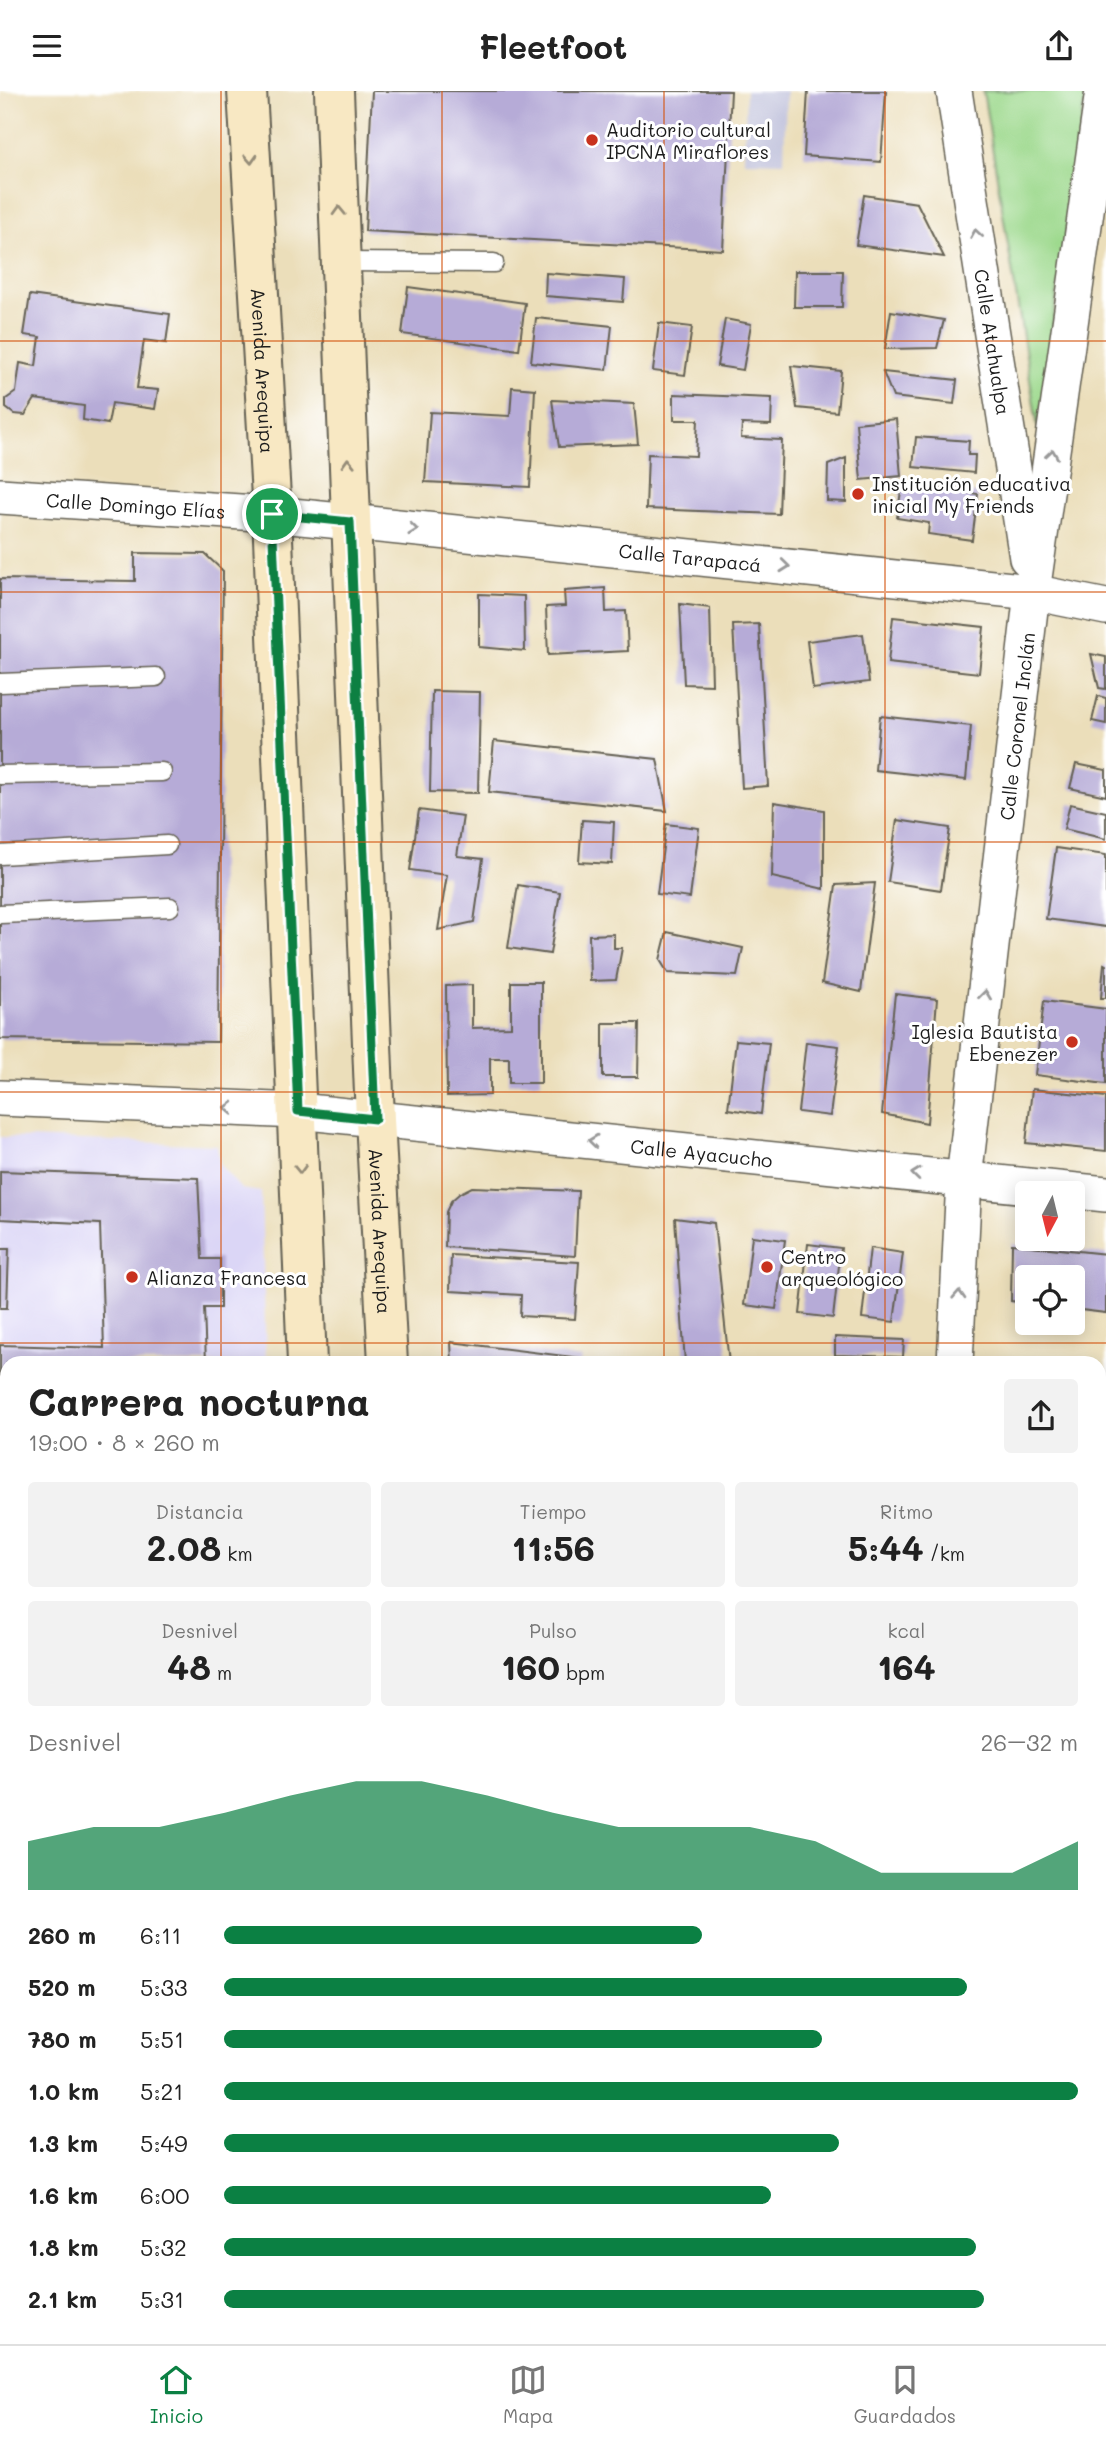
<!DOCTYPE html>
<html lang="es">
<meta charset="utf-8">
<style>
:root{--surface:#fff;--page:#f2f2f2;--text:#222;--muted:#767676;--line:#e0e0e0;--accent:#0b8043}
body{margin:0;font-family:Mali,sans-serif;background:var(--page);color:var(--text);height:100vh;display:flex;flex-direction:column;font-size:26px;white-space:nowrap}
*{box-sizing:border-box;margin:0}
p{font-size:23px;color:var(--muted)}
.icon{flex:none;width:38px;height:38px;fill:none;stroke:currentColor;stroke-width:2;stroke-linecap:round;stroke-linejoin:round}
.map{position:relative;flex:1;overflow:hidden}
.side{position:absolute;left:0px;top:1265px;width:1106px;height:989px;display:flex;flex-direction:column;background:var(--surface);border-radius:21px 21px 0 0;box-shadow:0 4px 18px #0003}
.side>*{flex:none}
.needle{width:46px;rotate:187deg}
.controls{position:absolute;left:1015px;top:1090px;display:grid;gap:14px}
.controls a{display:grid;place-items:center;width:70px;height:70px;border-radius:7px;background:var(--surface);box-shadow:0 4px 18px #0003;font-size:35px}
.pin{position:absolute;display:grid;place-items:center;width:60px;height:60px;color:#fff;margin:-30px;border:4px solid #fff;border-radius:50%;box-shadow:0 2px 7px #0007}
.round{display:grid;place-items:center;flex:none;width:74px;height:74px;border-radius:7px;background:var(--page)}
.overview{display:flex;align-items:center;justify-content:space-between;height:119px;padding:0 28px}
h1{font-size:38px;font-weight:700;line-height:52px}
.figures{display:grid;grid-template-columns:repeat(3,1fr);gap:10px;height:119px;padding:7px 28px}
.figures div{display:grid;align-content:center;border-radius:7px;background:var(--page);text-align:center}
.figures b{font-size:35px;font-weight:700}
.figures small{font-size:19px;font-weight:400}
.figures p{font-size:19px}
.chart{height:196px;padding:14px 28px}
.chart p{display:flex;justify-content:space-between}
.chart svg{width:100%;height:126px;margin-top:7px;fill:var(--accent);opacity:.7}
ul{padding:0 28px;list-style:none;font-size:23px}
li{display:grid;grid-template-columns:112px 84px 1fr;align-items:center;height:52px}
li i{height:18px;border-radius:9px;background:var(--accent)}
header{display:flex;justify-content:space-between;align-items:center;height:91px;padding:0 28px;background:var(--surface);font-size:32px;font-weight:700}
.tab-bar{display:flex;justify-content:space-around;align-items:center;height:98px;border-top:2px solid var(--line);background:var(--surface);font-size:19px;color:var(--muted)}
.tab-bar a{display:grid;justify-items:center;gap:4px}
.tab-bar .active{color:var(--accent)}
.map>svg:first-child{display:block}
.built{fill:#dbd6f6}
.industrial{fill:#c1c2dc}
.green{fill:#9dd98d;stroke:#5c7a54;stroke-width:2}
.building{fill:#b6abd7}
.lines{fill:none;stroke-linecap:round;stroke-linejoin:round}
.lane-casing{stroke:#646053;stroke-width:21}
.street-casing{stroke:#646053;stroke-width:38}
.secondary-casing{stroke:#646053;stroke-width:42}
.lane{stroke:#fff;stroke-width:18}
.street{stroke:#fff;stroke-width:35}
.secondary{stroke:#f8e8c3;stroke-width:38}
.oneway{stroke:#958c78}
.oneway2{stroke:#999}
.route-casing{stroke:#fff;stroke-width:14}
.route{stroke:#0b8043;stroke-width:9}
.grid{fill:none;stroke:#d4530e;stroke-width:2;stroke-opacity:0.55}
.poi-dot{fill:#c8321e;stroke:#fff;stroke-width:2.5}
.labels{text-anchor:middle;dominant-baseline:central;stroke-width:6;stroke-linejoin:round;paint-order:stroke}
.poi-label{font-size:19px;fill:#1c1c1c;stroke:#fff;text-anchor:start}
.street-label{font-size:19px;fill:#1c1c1c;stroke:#fff}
</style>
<header><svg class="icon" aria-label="menu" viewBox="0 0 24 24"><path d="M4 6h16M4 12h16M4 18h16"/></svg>Fleetfoot<svg class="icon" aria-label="share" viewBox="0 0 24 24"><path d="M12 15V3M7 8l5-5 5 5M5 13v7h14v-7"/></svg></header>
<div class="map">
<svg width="1106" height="2253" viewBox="0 0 1106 2253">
<rect width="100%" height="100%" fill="#fff"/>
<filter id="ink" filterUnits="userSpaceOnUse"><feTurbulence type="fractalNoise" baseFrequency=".0143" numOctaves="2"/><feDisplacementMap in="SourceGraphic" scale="14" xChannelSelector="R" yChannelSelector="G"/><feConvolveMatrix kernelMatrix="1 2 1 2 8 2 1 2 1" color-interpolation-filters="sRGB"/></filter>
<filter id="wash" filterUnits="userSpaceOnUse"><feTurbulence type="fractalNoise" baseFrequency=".00686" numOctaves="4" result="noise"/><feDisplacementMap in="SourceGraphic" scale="28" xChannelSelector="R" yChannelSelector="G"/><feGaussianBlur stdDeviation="1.57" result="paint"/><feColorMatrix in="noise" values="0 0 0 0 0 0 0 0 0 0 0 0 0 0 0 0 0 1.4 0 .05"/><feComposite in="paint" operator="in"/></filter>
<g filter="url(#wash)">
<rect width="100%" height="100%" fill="#ebdeba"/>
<path class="built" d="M0,1046L217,1054L220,1074L241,1098L261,1101L266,1272H7V1304L0,1303Z"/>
<g class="industrial">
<path d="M746,0H786L784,71L744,70Z"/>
<rect x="0" y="1872" width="7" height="138"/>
</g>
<path class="green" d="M983,0H1086L1038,338Z"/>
<g id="blocks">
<g class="building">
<path d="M372,0H731L723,159L365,140Z"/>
<path d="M808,0H886L881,71L804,65Z"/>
<path d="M864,104L917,112L944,166L856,154Z"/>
<path d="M795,180H843L842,216H794Z"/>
<path d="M546,182L625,188L623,211L545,205Z"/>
<path d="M408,196L525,212L519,259L402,243Z"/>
<path d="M30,204L170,223L166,252L144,249L137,297L158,299L155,318L112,312L108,333L83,329L84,315L35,308L25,324L14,323L6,317V308L16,301L20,272L36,275L40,246L24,244Z"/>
<path d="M891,220L944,229L937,257L885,258Z"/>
<path d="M536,227L612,235L607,279L531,271Z"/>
<path d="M725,228L751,233L743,279L717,275Z"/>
<path d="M659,232L692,236L685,284L653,280Z"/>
<path d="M791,275L841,280L837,321L797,317Z"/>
<path d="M883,281L957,289L954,313L893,306Z"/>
<path d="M512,296L535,298L530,396L425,391L430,321L510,325Z"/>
<path d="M674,303L772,307L771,334L742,333L741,347L782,349L779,423L646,418L648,363L696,365L698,329H674Z"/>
<path d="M552,309L634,313L638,353L559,356Z"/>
<path d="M896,328L901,385L861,389L856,332Z"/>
<path d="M916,346L969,350L968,364H975L974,382L913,376Z"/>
<path d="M846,367V411L827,410L828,374Z"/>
<path d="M902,393L978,403L972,449L928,443L929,432L897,427Z"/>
<path d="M135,462L205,463L223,480L218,951L0,948V488L135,490Z"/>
<path d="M605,497L606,521L626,520L628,560L548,564L546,516L565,515L564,500Z"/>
<path d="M479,503L524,505L525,560L479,556Z"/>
<path d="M680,513L710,517L712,594L684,593Z"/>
<path d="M893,526L984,536L979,582L888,572Z"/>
<path d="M759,533L768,695L742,697L733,534Z"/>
<path d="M863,543L869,591L813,598L807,550Z"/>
<path d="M1091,563L1106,566V598L1099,597Z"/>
<path d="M432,600L480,601L478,702L430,701Z"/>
<path d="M1098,605L1106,607V633L1092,630Z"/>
<path d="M880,625L971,635L966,689L875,679Z"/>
<path d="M494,650L657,668L667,720L489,701Z"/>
<path d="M1076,673L1106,679V705L1070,697Z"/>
<path d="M774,711L824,719V798L772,786Z"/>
<path d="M1070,713L1106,721V748L1064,738Z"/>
<path d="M419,719L463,725L457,765L483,768L474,831L438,839L447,784L410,779Z"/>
<path d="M582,729L614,731L612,773L579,771Z"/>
<path d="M897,729L950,737L941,799L888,791Z"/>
<path d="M666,733L699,737L690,807L657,803Z"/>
<path d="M1056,757L1106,764V836L1046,828Z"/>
<path d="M875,792L861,901L822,892L836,794Z"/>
<path d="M518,794L560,801L550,863L508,857Z"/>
<path d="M667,841L743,857L737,885L668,882L660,869Z"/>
<path d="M614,843V857H622L616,889L590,890L589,844Z"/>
<path d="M1104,873L1106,874V907H1101Z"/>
<path d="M511,891H541V992H509V967H490V1004L447,1005L446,895L472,894V937L511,936Z"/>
<path d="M895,903L937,908L927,1032L882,1023Z"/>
<path d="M1044,910L1106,918V993L1035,984Z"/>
<path d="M603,932H639L638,986H603Z"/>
<path d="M736,949L769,952L761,1023L728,1018Z"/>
<path d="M806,951L839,955L830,1025L798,1021Z"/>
<path d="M1032,998L1106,1006V1060L1026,1052Z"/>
<path d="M0,1080L198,1087L202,1168H220V1217H204L206,1272H7V1292H0V1254L104,1257L100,1133L0,1128Z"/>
<path d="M472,1096L578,1100L575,1165L445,1156L446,1121L451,1110L460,1102Z"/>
<path d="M675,1127L714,1132L729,1272H685Z"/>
<path d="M752,1145L785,1149L776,1218L744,1214Z"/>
<path d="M808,1153L841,1157L833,1227L800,1223Z"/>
<path d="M1012,1153L1106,1163V1222L1073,1218V1186H1027V1212L1011,1210Z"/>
<path d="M870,1157L903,1162L894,1231L862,1227Z"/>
<path d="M0,1158H9L7,1217H0Z"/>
<path d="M451,1164L579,1171L575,1228L520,1225L521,1204L450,1200Z"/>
<path d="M835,1246L904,1249L903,1266L835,1264Z"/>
<path d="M451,1251L581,1267L580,1272H452Z"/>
<path d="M0,1303L7,1304V1327H0Z"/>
<path d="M1099,1312H1103L1101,1335H1099Z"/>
<rect x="0" y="1370" width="7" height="31"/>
<path d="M1099,1448L1106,1449V1599H1099Z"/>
<path d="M0,1494H7V1542L0,1541Z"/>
<path d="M1099,1917L1106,1918V1965H1099Z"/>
<path d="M1099,2000H1106V2079L1099,2077Z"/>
<path d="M0,2241L7,2242V2247H53L54,2253H0Z"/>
</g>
</g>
</g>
<g filter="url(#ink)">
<use href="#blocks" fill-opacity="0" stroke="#646053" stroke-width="2"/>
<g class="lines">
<defs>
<g id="lane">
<path d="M341,171L494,172"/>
<path d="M0,592L156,586"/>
<path d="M0,684L162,681"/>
<path d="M0,764L167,754"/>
<path d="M0,823L170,816"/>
<path d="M1099,1432H1106"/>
</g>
<g id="street">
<path id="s1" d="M954,0L1027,467"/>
<path id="s2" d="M0,405L272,423L1032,501L1106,516"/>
<path id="s3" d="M0,1007L298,1020L1106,1103"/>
<path id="s4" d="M955,1272L964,1088L1032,501L1103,0"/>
<path d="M0,1610L7,1611"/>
<path d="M1099,1700L1106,1701"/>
<path d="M0,2202H7"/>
<path d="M553,2247L627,2253"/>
<path d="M862,2253L863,2247"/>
</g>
<g id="secondary">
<path id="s5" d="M247,0L272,423L307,1272"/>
<path id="s6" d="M334,0L375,1028L388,1272"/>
<path d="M344,2247V2253"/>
<path d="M426,2247V2253"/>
</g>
</defs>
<use href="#lane" class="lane-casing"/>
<use href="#street" class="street-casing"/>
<use href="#secondary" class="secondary-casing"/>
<use href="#lane" class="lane"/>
<use href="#street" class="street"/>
<use href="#secondary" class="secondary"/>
</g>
<defs><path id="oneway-chevron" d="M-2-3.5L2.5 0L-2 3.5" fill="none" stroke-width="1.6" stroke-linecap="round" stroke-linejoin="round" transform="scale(1.75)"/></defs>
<g class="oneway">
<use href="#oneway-chevron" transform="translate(251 68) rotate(87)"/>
<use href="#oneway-chevron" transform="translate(339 120) rotate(-92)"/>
<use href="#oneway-chevron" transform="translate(348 372) rotate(-92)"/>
<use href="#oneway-chevron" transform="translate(300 1078) rotate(88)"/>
</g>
<g class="oneway2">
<use href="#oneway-chevron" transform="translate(976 143) rotate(-99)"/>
<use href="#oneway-chevron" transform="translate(1052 363) rotate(-82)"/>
<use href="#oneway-chevron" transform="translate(413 438) rotate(6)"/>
<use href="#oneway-chevron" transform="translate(785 475) rotate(6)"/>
<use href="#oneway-chevron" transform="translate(985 904) rotate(-83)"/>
<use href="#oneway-chevron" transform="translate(229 1017) rotate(-177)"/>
<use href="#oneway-chevron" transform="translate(593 1050) rotate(-174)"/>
<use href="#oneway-chevron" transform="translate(916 1083) rotate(-174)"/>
<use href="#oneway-chevron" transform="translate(959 1204) rotate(-87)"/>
</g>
</g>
<g class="lines" filter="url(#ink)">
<defs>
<path id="route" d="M272,423L350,431L375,1028L298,1020Z"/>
</defs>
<use href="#route" class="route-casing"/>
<use href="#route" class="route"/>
</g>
<path class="grid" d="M221,0V1272M442,0V1272M664,0V1272M885,0V1272M0,250H1106M0,501H1106M0,751H1106M0,1001H1106M0,1252H1106M0,1502H7M1099,1502H1106M0,1752H7M1099,1752H1106M0,2003H7M1099,2003H1106M221,2247V2253M442,2247V2253M664,2247V2253M885,2247V2253"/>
<g class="poi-dot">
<circle cx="592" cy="49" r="7"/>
<circle cx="858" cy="403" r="7"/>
<circle cx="1072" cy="951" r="7"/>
<circle cx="767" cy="1176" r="7"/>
<circle cx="132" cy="1186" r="7"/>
</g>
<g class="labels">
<g class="poi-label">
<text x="606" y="38">Auditorio cultural<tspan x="606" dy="22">IPCNA Miraflores</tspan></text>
<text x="872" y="392">Institución educativa<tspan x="872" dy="22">inicial My Friends</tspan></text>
<text x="1058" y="940" text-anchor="end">Iglesia Bautista<tspan x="1058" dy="22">Ebenezer</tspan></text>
<text x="781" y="1165">Centro<tspan x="781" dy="22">arqueológico</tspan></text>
<text x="146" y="1186">Alianza Francesa</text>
</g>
<g class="street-label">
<text stroke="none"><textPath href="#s1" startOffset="254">Calle Atahualpa</textPath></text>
<text stroke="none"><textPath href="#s5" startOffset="280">Avenida Arequipa</textPath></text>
<text stroke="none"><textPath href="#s2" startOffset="136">Calle Domingo Elías</textPath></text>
<text stroke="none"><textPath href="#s2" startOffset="693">Calle Tarapacá</textPath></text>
<text stroke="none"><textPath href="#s4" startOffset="640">Calle Coronel Inclán</textPath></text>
<text stroke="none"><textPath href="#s3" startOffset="704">Calle Ayacucho</textPath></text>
<text stroke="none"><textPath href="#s6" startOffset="1141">Avenida Arequipa</textPath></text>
</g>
</g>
</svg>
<div class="controls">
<a><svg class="needle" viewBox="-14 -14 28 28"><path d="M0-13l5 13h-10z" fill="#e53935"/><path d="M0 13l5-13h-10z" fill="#767676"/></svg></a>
<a><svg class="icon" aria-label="locate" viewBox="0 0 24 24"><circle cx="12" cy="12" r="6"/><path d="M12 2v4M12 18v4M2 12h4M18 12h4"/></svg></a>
</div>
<div class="pin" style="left:272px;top:423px;background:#1e9e55"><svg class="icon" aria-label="arrive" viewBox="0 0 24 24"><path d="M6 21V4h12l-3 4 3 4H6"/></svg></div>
<section class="side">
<div class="overview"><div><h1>Carrera nocturna</h1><p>19:00 · 8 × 260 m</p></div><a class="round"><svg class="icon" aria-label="share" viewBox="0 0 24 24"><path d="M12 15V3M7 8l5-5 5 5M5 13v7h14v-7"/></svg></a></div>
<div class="figures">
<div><p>Distancia</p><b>2.08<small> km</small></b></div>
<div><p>Tiempo</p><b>11:56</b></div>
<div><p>Ritmo</p><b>5:44<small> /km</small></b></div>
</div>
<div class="figures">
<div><p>Desnivel</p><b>48<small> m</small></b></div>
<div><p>Pulso</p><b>160<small> bpm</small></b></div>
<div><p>kcal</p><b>164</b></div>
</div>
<div class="chart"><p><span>Desnivel</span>26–32 m</p>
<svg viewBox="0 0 160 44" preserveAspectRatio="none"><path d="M0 44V27L10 22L20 22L30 17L40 11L50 6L60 6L70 11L80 17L90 22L100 22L110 22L120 27L130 38L140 38L150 38L160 27V44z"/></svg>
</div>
<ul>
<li><b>260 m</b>6:11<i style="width:56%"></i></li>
<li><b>520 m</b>5:33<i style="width:87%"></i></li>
<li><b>780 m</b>5:51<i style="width:70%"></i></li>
<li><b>1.0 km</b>5:21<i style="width:100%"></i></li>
<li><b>1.3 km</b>5:49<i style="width:72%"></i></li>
<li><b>1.6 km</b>6:00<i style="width:64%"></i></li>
<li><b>1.8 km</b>5:32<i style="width:88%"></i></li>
<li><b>2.1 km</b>5:31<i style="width:89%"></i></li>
</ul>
</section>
</div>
<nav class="tab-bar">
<a class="active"><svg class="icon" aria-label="home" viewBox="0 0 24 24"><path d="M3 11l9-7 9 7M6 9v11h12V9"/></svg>Inicio</a>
<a><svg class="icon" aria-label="map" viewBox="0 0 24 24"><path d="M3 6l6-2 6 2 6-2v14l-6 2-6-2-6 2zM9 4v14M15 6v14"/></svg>Mapa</a>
<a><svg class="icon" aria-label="saved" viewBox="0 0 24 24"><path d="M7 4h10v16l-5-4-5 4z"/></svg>Guardados</a>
</nav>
